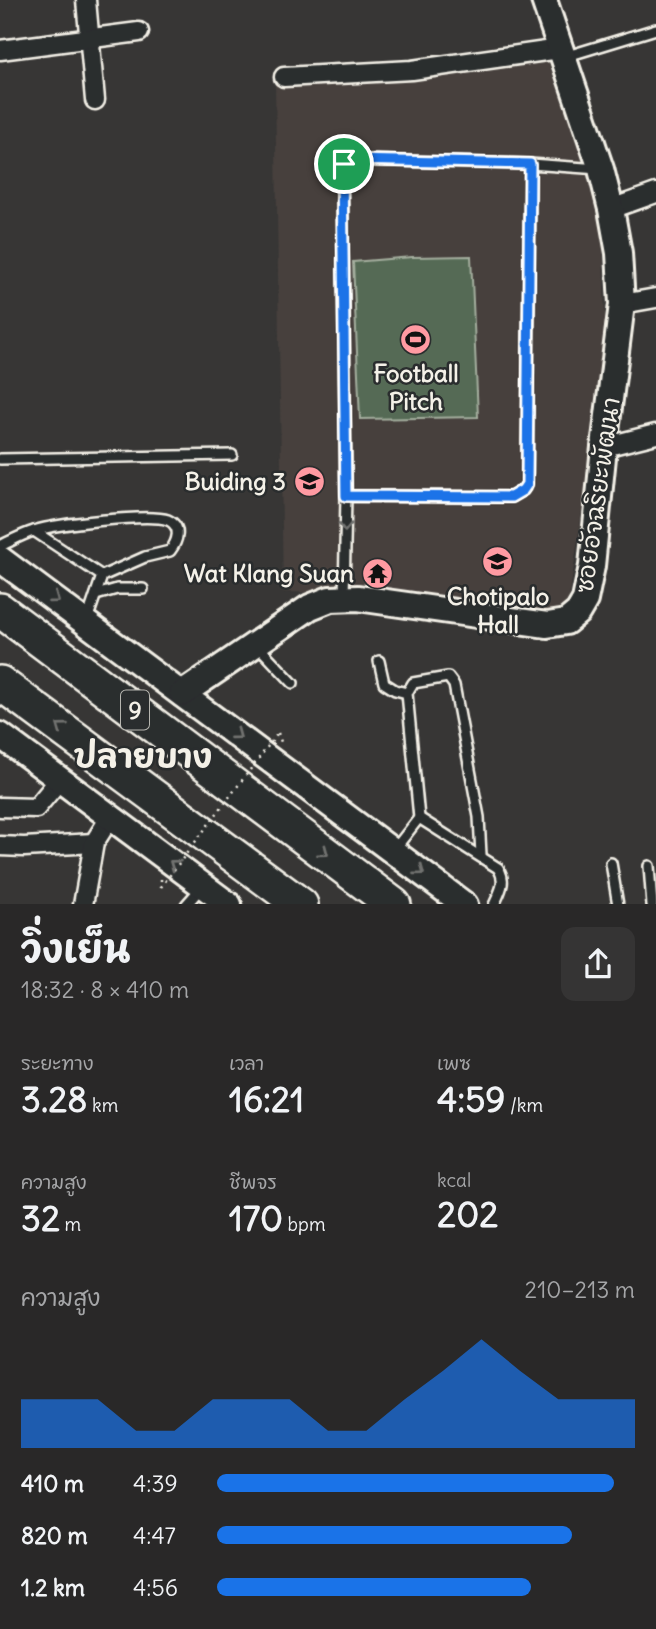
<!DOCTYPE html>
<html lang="th">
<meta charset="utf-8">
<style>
:root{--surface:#292828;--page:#353434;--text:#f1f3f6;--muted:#a5a6a8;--accent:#1a73e8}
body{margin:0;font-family:Delius,"Playpen Sans Thai",sans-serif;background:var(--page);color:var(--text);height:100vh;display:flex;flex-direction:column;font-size:26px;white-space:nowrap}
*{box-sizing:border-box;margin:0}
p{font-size:23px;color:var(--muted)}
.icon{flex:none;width:38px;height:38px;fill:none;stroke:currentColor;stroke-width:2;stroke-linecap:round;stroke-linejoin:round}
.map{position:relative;height:904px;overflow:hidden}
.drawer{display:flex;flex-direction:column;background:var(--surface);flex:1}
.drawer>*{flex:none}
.pin{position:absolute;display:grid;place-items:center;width:60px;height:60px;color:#fff;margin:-30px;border:4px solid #fff;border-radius:50%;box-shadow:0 2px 7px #0007}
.round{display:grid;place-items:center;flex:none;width:74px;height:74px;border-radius:14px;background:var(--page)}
.summary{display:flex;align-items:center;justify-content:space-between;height:119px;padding:0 21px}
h1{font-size:38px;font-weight:700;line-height:52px}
.stats{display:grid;grid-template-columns:repeat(3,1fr);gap:10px;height:119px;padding:7px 21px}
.stats div{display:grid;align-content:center}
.stats b{font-size:35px;font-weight:700}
.stats small{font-size:19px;font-weight:400}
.stats p{font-size:19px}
.chart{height:196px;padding:14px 21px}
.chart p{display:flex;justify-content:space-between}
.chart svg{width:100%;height:126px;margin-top:7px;fill:var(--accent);opacity:.7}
ul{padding:0 21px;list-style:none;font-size:23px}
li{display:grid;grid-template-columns:112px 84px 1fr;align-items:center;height:52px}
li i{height:18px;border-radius:9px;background:var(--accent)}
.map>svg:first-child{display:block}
.built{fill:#47413e}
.grass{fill:#556a55;stroke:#a4ae9e;stroke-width:2}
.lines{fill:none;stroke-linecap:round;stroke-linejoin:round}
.lane-casing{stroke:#f4f1e8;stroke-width:14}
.street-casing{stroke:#f4f1e8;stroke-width:23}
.secondary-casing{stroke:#f4f1e8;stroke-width:30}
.highway-casing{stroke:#f4f1e8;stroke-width:38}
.path{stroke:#f4f1e8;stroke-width:2.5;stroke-dasharray:2 5;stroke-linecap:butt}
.lane{stroke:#2a2d2e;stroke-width:9}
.street{stroke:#2a2d2e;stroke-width:18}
.secondary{stroke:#2a2d2e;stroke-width:24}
.highway{stroke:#2a2d2e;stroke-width:33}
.path-bridge{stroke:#f4f1e8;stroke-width:2.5;stroke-dasharray:2 5;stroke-linecap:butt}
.oneway{stroke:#71726f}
.route-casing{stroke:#fff;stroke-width:14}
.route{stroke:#1a73e8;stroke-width:9}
.labels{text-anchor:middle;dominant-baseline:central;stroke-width:5;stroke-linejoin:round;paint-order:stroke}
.shield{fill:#2a2d2e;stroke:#b7b6b0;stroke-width:2}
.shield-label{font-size:23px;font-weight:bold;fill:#f4f1e8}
.poi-label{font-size:24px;font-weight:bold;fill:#f4f1e8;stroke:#2a2d2e}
.street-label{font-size:24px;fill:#f4f1e8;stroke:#2a2d2e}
.district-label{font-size:32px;font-weight:bold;fill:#f4f1e8;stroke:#2a2d2e}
</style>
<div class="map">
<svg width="656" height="905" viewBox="0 0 656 905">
<rect width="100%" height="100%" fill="#373635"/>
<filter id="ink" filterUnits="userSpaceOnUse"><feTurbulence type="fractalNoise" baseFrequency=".0143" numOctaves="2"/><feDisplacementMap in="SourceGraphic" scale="14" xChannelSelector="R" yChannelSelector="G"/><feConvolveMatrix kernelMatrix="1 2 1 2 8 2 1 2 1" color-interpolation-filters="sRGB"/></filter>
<g filter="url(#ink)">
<path class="built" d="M546,54L602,215L606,350L568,606L553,616L338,593L283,592L275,81Z"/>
<path class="grass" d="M471,256L478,417L360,419L353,262L412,257Z"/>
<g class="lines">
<defs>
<g id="lane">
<path d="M564,57L656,29"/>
<path d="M0,459L232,455"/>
<path d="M346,496L342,169L344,164L352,160L530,164"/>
<path d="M34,531L102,576"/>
<path d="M0,546C11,541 23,534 34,531C55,524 150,513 168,520C183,527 177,542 170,551L145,557L102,576L87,620"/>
<path d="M96,595L117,589H143"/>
<path d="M344,597L346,496L511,497L523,490L527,484L530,164L599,169"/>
<path d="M258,646L293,683"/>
<path d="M379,661L384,683L395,690L407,693"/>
<path d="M419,818L407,693L413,683L448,677L454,685L479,817L481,855"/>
<path d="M394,850L419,818L498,868C507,882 500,891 494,905"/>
<path d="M611,863L618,905"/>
<path d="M649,866L652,905"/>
<path d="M186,905L201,888"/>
</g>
<g id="street">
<path d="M86,0L95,100"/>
<path d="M0,50L139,32"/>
<path d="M284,77L412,70L560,49"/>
<path d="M611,209L656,193"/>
<path d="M622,304L656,298"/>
<path d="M604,447L656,434"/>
<path d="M0,807L36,808L60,779"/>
<path d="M0,846L24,847L94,843"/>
<path d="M83,905L94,843L111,816"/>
</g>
<g id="secondary">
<path d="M0,559L465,905"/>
<path d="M182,694L310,607L330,599L358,598L547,625L566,622L578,612L585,600L592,566L604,447L622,304L619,253L611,209L601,169L544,0"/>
<path d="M0,735L229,905"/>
</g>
<g id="highway">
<path d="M0,610L394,905"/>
<path d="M0,683L301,905"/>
</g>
</defs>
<use href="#lane" class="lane-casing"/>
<use href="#street" class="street-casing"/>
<use href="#secondary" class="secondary-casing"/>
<use href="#highway" class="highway-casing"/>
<g class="path">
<path d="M278,733L281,742"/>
<path d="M161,879V887"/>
</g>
<use href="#lane" class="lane"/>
<use href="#street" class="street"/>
<use href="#secondary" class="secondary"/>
<use href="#highway" class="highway"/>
<path class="path-bridge" d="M161,887L278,733"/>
</g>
<defs><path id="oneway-chevron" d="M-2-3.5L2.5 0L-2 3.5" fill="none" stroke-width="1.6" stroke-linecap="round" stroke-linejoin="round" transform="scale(1.75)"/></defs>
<g class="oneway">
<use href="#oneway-chevron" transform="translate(345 527) rotate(91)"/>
<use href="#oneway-chevron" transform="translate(55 599) rotate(36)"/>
<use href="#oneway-chevron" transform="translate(61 727) rotate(-144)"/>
<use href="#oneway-chevron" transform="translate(237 735) rotate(37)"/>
<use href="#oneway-chevron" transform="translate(324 852) rotate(37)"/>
<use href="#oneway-chevron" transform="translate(174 864) rotate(-144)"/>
<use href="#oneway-chevron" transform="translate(420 871) rotate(37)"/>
</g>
</g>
<g class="lines" filter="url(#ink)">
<defs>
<path id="route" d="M352,160L530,164L527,484L523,490L511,497L346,496L342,169L344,164Z"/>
</defs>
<use href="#route" class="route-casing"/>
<use href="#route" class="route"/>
</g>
<defs>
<symbol id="stadium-disc" viewBox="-11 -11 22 22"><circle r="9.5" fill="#ff9aa2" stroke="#2a2d2e"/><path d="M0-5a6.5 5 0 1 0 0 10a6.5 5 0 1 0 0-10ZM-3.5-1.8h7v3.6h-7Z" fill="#111"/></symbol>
<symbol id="school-disc" viewBox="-11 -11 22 22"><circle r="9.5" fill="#ff9aa2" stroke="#2a2d2e"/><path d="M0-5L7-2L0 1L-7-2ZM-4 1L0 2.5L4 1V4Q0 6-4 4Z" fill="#111"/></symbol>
<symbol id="temple-disc" viewBox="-11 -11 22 22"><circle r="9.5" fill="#ff9aa2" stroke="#2a2d2e"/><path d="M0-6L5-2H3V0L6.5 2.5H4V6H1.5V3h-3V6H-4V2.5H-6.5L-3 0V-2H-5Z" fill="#111"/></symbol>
</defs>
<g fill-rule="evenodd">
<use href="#stadium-disc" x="398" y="322" width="35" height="35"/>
<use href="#school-disc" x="292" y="464" width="35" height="35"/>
<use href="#school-disc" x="480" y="544" width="35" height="35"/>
<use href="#temple-disc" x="360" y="556" width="35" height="35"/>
</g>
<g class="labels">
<rect class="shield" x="121" y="690.5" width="28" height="39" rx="5"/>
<g class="shield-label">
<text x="135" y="710">9</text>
</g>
<g class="poi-label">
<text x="416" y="373">Football<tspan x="416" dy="28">Pitch</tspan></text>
<text x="286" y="481" text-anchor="end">Buiding 3</text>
<text x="354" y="573" text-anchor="end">Wat Klang Suan</text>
<text x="498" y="596">Chotipalo<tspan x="498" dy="28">Hall</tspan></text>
</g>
<g class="street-label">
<text transform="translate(597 495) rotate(-82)">ซอยอัจฉริยะพัฒนา</text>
</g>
<g class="district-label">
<text x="143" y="756">ปลายบาง</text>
</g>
</g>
</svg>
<div class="pin" style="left:344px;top:164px;background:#1e9e55"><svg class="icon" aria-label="arrive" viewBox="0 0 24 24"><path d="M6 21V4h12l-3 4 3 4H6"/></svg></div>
</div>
<section class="drawer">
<div class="summary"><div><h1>วิ่งเย็น</h1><p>18:32 · 8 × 410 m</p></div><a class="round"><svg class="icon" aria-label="share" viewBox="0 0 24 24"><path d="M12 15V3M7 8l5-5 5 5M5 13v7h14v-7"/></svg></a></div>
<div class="stats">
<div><p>ระยะทาง</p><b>3.28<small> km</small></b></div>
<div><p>เวลา</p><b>16:21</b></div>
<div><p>เพซ</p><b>4:59<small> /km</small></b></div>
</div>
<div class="stats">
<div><p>ความสูง</p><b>32<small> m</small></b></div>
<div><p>ชีพจร</p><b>170<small> bpm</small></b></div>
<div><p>kcal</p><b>202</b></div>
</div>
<div class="chart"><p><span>ความสูง</span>210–213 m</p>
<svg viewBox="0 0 160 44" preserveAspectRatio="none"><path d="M0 44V27L10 27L20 27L30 38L40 38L50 27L60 27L70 27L80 38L90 38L100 27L110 17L120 6L130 17L140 27L150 27L160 27V44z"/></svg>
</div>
<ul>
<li><b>410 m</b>4:39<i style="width:95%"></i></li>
<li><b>820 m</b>4:47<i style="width:85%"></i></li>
<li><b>1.2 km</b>4:56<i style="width:75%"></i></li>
</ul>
</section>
